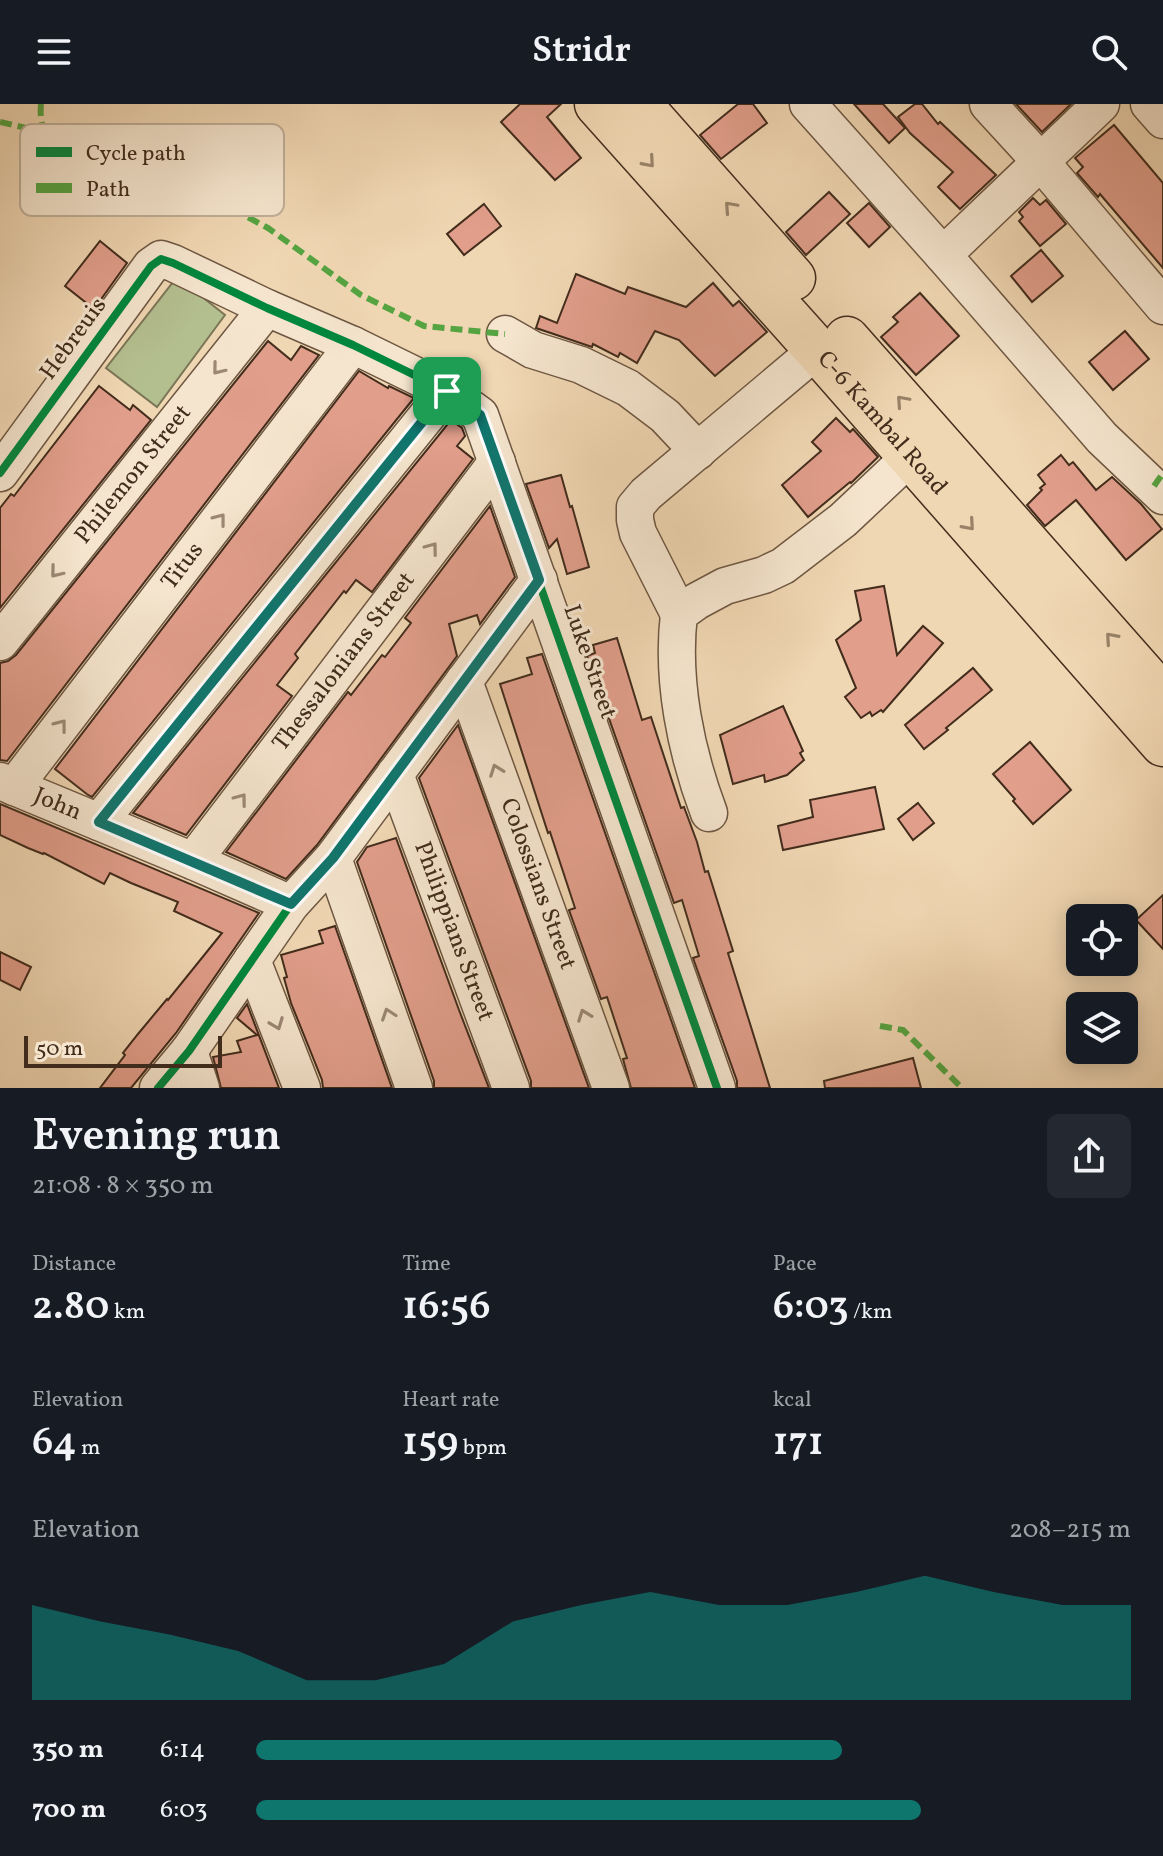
<!DOCTYPE html>
<meta charset="utf-8">
<style>
:root{--surface:#171b24;--page:#242831;--text:#f1f3f6;--muted:#9ea1a6;--accent:#0f766e}
body{margin:0;font-family:Vollkorn,serif;background:var(--page);color:var(--text);height:100vh;display:flex;flex-direction:column;font-size:30px;white-space:nowrap}
*{box-sizing:border-box;margin:0}
p{font-size:26px;color:var(--muted)}
.icon{flex:none;width:44px;height:44px;fill:none;stroke:currentColor;stroke-width:2;stroke-linecap:round;stroke-linejoin:round}
.map{position:relative;height:984px;overflow:hidden}
.panel{display:flex;flex-direction:column;background:var(--surface);flex:1}
.panel>*{flex:none}
.buttons{position:absolute;left:1066px;top:800px;display:grid;gap:16px}
.buttons a{display:grid;place-items:center;width:72px;height:72px;border-radius:12px;background:var(--surface);box-shadow:0 4px 20px #0003;font-size:40px}
.scale{position:absolute;left:24px;bottom:20px;width:198px;box-sizing:border-box;padding-left:8px;border:4px solid #422c1c;border-top:0;font-size:22px;line-height:28px;white-space:nowrap;color:#422c1c;-webkit-text-stroke:6px #f5e5ce;paint-order:stroke}
.pin{position:absolute;display:grid;place-items:center;width:68px;height:68px;color:#fff;margin:-34px;border-radius:16px;box-shadow:0 4px 12px #0006}
.round{display:grid;place-items:center;flex:none;width:84px;height:84px;border-radius:12px;background:var(--page)}
.headline{display:flex;align-items:center;justify-content:space-between;height:136px;padding:0 32px}
h1{font-size:44px;font-weight:600;line-height:60px}
.stats{display:grid;grid-template-columns:repeat(3,1fr);gap:12px;height:136px;padding:8px 32px}
.stats div{display:grid;align-content:center}
.stats b{font-size:40px;font-weight:600}
.stats small{font-size:22px;font-weight:400}
.stats p{font-size:22px}
.chart{height:224px;padding:16px 32px}
.chart p{display:flex;justify-content:space-between}
.chart svg{width:100%;height:144px;margin-top:8px;fill:var(--accent);opacity:.7}
ul{padding:0 32px;list-style:none;font-size:26px}
li{display:grid;grid-template-columns:128px 96px 1fr;align-items:center;height:60px}
li i{height:20px;border-radius:10px;background:var(--accent)}
header{display:flex;justify-content:space-between;align-items:center;height:104px;padding:0 32px;background:var(--surface);font-size:36px;font-weight:600}
.map>svg:first-child{display:block}
.green{fill:#b4bf90;stroke:#7b7656;stroke-width:2}
.building{fill:#e19e8b;stroke:#422c1c;stroke-width:2}
.lines{fill:none;stroke-linecap:round;stroke-linejoin:round}
.minor-casing{stroke:#6e5742;stroke-width:39}
.major-casing{stroke:#422c1c;stroke-width:47}
.minor{stroke:#f5e5ce;stroke-width:36}
.major{stroke:#f0d7b3;stroke-width:44}
.quiet{stroke:#55a441;stroke-width:6;stroke-dasharray:12 6;stroke-linecap:butt}
.cycleway-casing{stroke:#f5e5ce;stroke-width:13}
.cycleway{stroke:#00873e;stroke-width:8}
.oneway{stroke:#998268}
.oneway2{stroke:#9c8875}
.route-casing{stroke:#fff;stroke-width:16}
.route{stroke:#0f766e;stroke-width:10}
.labels{text-anchor:middle;dominant-baseline:central;stroke-width:6;stroke-linejoin:round;paint-order:stroke}
.street-label{font-size:24px;fill:#422c1c;stroke:#f5e5ce}
.key{fill:#f5e5ce;stroke:#bfae99;stroke-width:2}
.key-label{font-size:22px;fill:#422c1c}
</style>
<header><svg class="icon" aria-label="menu" viewBox="0 0 24 24"><path d="M4 6h16M4 12h16M4 18h16"/></svg>Stridr<svg class="icon" aria-label="search" viewBox="0 0 24 24"><circle cx="10" cy="10" r="6"/><path d="M15 15l6 6"/></svg></header>
<div class="map">
<svg width="1163" height="984" viewBox="0 0 1163 984">
<rect width="100%" height="100%" fill="#f0d7b3"/>
<filter id="stains"><feTurbulence type="fractalNoise" baseFrequency=".0025" numOctaves="4"/><feColorMatrix values="0 0 0 0 .2 0 0 0 0 .09 0 0 0 0 .02 0 0 0 .5 -.17"/></filter>
<radialGradient id="worn" r=".72"><stop offset=".6" stop-color="#630" stop-opacity="0"/><stop offset="1" stop-color="#630" stop-opacity=".3"/></radialGradient>
<path class="green" d="M177,173L225,211L157,303L106,264Z"/>
<g class="building">
<path d="M520,0H561L547,13L581,54L555,76L501,18Z"/>
<path d="M738,0H753L767,19L721,55L700,31Z"/>
<path d="M854,0H883L905,24L889,39Z"/>
<path d="M915,0H922L938,20L940,18L996,71L960,105L938,83L953,68L910,29L898,13Z"/>
<path d="M1016,0H1071L1042,28Z"/>
<path d="M1114,21L1163,79V164L1100,90L1098,93L1077,69L1083,63L1075,54Z"/>
<path d="M829,88L850,110L806,151L786,128Z"/>
<path d="M1033,94L1040,101L1046,96L1066,120L1040,142L1019,117L1023,113L1019,108Z"/>
<path d="M869,99L890,123L869,143L847,119Z"/>
<path d="M484,100L501,122L464,151L447,130Z"/>
<path d="M100,137L127,159L94,205L65,182Z"/>
<path d="M1041,146L1063,172L1032,198L1011,172Z"/>
<path d="M576,170L625,190L628,183L686,203L713,179L733,202L739,197L767,228L715,272L679,236L655,227L637,259L620,249L618,253L593,240L592,243L536,224L540,212L557,219Z"/>
<path d="M920,189L959,232L916,271L881,233L898,218L893,213Z"/>
<path d="M1125,227L1149,255L1113,286L1089,258Z"/>
<path d="M268,237L291,256L301,242L319,251L7,657L0,656V559L8,557L16,551Z"/>
<path d="M359,267L388,284L389,282L414,294L92,693L88,691L55,665Z"/>
<path d="M99,282L130,306L133,301L151,316L0,504V404L11,390L14,392Z"/>
<path d="M836,314L850,328L853,325L878,353L851,379L850,378L808,413L782,381L821,347L812,338Z"/>
<path d="M451,316L462,324L465,332L457,342L473,355L372,488L356,476L346,489L344,487L295,550L298,554L277,581L292,592L186,731L133,709Z"/>
<path d="M1061,351L1069,361L1073,358L1096,386L1112,373L1141,400L1162,425L1126,456L1076,396L1045,422L1027,401L1042,386L1040,384L1045,380L1038,371Z"/>
<path d="M561,371L570,403L572,402L589,463L567,470L557,435L549,444L526,380Z"/>
<path d="M490,402L515,473L480,520L477,511L449,520L457,552L317,741L286,775L226,748L348,588L351,591L382,551L385,553L411,519L405,514Z"/>
<path d="M884,482L897,551L923,522L943,539L883,608L881,606L872,612L870,608L861,614L845,593L856,584L836,536L861,516L855,487Z"/>
<path d="M617,534L642,616L651,613L681,704L684,703L697,738L705,768L708,767L733,847L728,849L770,984H737V977L693,854L699,852L682,796L674,799L587,552L595,549L593,541Z"/>
<path d="M542,550L695,984H631L623,955L627,954L607,893L601,895L569,806L575,804L550,728L548,729L500,580L532,570L527,554Z"/>
<path d="M973,564L992,586L946,624L948,626L924,645L905,621Z"/>
<path d="M783,602L803,647L800,649L804,656L787,671L765,678L764,671L733,680L720,631Z"/>
<path d="M458,621L589,984H531V977L419,674Z"/>
<path d="M1030,638L1071,686L1033,720L1013,697L1015,695L993,670Z"/>
<path d="M875,683L884,725L783,746L778,722L813,713L810,696Z"/>
<path d="M918,699L934,719L913,736L898,715Z"/>
<path d="M0,700L259,809L176,929L131,984H100L125,951L123,949L138,930L167,895L168,896L222,829L174,807L178,798L131,779L110,769L104,780L44,749L43,750L28,744L0,731Z"/>
<path d="M396,734L459,906L489,984H434V977L357,758L367,743Z"/>
<path d="M1163,791V845L1136,816Z"/>
<path d="M335,822L392,984H323L322,976L291,899L284,874L287,873L281,851L323,839L319,827Z"/>
<path d="M0,848L31,863L20,886L0,876Z"/>
<path d="M247,900L279,984H221L213,953L241,948L237,937L257,931L237,914Z"/>
<path d="M913,954L921,984H825L824,977Z"/>
</g>
<g class="lines">
<defs>
<g id="minor">
<path d="M808,0L943,151L1102,334L1163,392"/>
<path d="M988,0L1040,57L1163,202"/>
<path d="M1149,0L1163,16"/>
<path d="M943,151L1101,0"/>
<path d="M505,230L533,246L581,261L628,284L665,312L698,347"/>
<path d="M0,369L151,162L161,155L173,159L267,204L353,241L447,287L480,311L717,984"/>
<path d="M679,510L638,429L635,416V403L646,390L817,246"/>
<path id="s1" d="M0,538L267,204"/>
<path id="s2" d="M464,577L611,984"/>
<path id="s3" d="M395,670L511,984"/>
<path id="s4" d="M0,677L193,757L291,800"/>
<path id="s5" d="M14,683L353,241"/>
<path d="M709,709C686,648 671,576 679,510L697,497L725,482L764,471L783,462L843,416L930,334"/>
<path d="M99,718L447,287"/>
<path d="M333,754L414,984"/>
<path id="s6" d="M193,757L497,358"/>
<path d="M252,856L302,984"/>
<path d="M189,947L201,984"/>
<path d="M158,984L189,947L291,800L333,754L539,476"/>
</g>
<g id="major">
<path id="s7" d="M597,0L817,246L1163,640"/>
<path d="M639,0L793,174"/>
<path d="M847,235L1163,593"/>
</g>
</defs>
<use href="#minor" class="minor-casing"/>
<use href="#major" class="major-casing"/>
<use href="#minor" class="minor"/>
<use href="#major" class="major"/>
<g class="quiet">
<path d="M41,0C37,37 67,70 91,96"/>
<path d="M0,18L31,25L80,28L142,52L199,87L268,124L361,191L424,222L505,230"/>
<path d="M1154,382L1163,369"/>
<path d="M880,922L903,926L962,984"/>
</g>
<defs>
<g id="cycleway">
<path d="M0,369L151,162L161,155L173,159L267,204L353,241L447,287L480,311L717,984"/>
<path d="M158,984L189,947L291,800L333,754L539,476"/>
</g>
</defs>
<use href="#cycleway" class="cycleway-casing"/>
<use href="#cycleway" class="cycleway"/>
</g>
<defs><path id="oneway-chevron" d="M-2-3.5L2.5 0L-2 3.5" fill="none" stroke-width="1.6" stroke-linecap="round" stroke-linejoin="round" transform="scale(2)"/></defs>
<g class="oneway">
<use href="#oneway-chevron" transform="translate(649 58) rotate(49)"/>
<use href="#oneway-chevron" transform="translate(730 103) rotate(-132)"/>
<use href="#oneway-chevron" transform="translate(902 297) rotate(-132)"/>
<use href="#oneway-chevron" transform="translate(969 421) rotate(49)"/>
<use href="#oneway-chevron" transform="translate(1111 534) rotate(-131)"/>
</g>
<g class="oneway2">
<use href="#oneway-chevron" transform="translate(218 265) rotate(129)"/>
<use href="#oneway-chevron" transform="translate(220 415) rotate(-52)"/>
<use href="#oneway-chevron" transform="translate(432 444) rotate(-53)"/>
<use href="#oneway-chevron" transform="translate(56 468) rotate(129)"/>
<use href="#oneway-chevron" transform="translate(61 621) rotate(-52)"/>
<use href="#oneway-chevron" transform="translate(496 666) rotate(-110)"/>
<use href="#oneway-chevron" transform="translate(241 695) rotate(-53)"/>
<use href="#oneway-chevron" transform="translate(388 910) rotate(-109)"/>
<use href="#oneway-chevron" transform="translate(584 911) rotate(-110)"/>
<use href="#oneway-chevron" transform="translate(277 920) rotate(69)"/>
</g>
<g class="lines">
<defs>
<path id="route" d="M447,287L480,311L539,476L333,754L291,800L99,718Z"/>
</defs>
<use href="#route" class="route-casing"/>
<use href="#route" class="route"/>
</g>
<g class="labels">
<g class="street-label">
<text transform="translate(74 235) rotate(-54)">Hebreuis</text>
<text stroke="none"><textPath href="#s7" startOffset="428">C-6 Kambal Road</textPath></text>
<text stroke="none"><textPath href="#s1" startOffset="214">Philemon Street</textPath></text>
<text stroke="none"><textPath href="#s5" startOffset="278">Titus</textPath></text>
<text stroke="none"><textPath href="#s6" startOffset="250">Thessalonians Street</textPath></text>
<text transform="translate(589 558) rotate(71)">Luke Street</text>
<text stroke="none"><textPath href="#s4" startOffset="62">John</textPath></text>
<text stroke="none"><textPath href="#s2" startOffset="216">Colossians Street</textPath></text>
<text stroke="none"><textPath href="#s3" startOffset="168">Philippians Street</textPath></text>
</g>
</g>
<rect x="20" y="20" width="264" height="92" rx="12" class="key"/>
<rect x="36" y="43" width="36" height="10" fill="#00873e"/>
<rect x="36" y="79" width="36" height="10" fill="#55a441"/>
<g class="key-label">
<text x="86" y="56">Cycle path</text>
<text x="86" y="92">Path</text>
</g>
<rect width="100%" height="100%" filter="url(#stains)"/>
<rect width="100%" height="100%" fill="url(#worn)"/>
</svg>
<div class="buttons">
<a><svg class="icon" aria-label="locate" viewBox="0 0 24 24"><circle cx="12" cy="12" r="6"/><path d="M12 2v4M12 18v4M2 12h4M18 12h4"/></svg></a>
<a><svg class="icon" aria-label="layers" viewBox="0 0 24 24"><path d="M12 4l9 5-9 5-9-5zM3 14l9 5 9-5"/></svg></a>
</div>
<div class="scale">50 m</div>
<div class="pin" style="left:447px;top:287px;background:#1e9e55"><svg class="icon" aria-label="arrive" viewBox="0 0 24 24"><path d="M6 21V4h12l-3 4 3 4H6"/></svg></div>
</div>
<section class="panel">
<div class="headline"><div><h1>Evening run</h1><p>21:08 · 8 × 350 m</p></div><a class="round"><svg class="icon" aria-label="share" viewBox="0 0 24 24"><path d="M12 15V3M7 8l5-5 5 5M5 13v7h14v-7"/></svg></a></div>
<div class="stats">
<div><p>Distance</p><b>2.80<small> km</small></b></div>
<div><p>Time</p><b>16:56</b></div>
<div><p>Pace</p><b>6:03<small> /km</small></b></div>
</div>
<div class="stats">
<div><p>Elevation</p><b>64<small> m</small></b></div>
<div><p>Heart rate</p><b>159<small> bpm</small></b></div>
<div><p>kcal</p><b>171</b></div>
</div>
<div class="chart"><p><span>Elevation</span>208–215 m</p>
<svg viewBox="0 0 160 44" preserveAspectRatio="none"><path d="M0 44V15L10 20L20 24L30 29L40 38L50 38L60 33L70 20L80 15L90 11L100 15L110 15L120 11L130 6L140 11L150 15L160 15V44z"/></svg>
</div>
<ul>
<li><b>350 m</b>6:14<i style="width:67%"></i></li>
<li><b>700 m</b>6:03<i style="width:76%"></i></li>
</ul>
</section>
